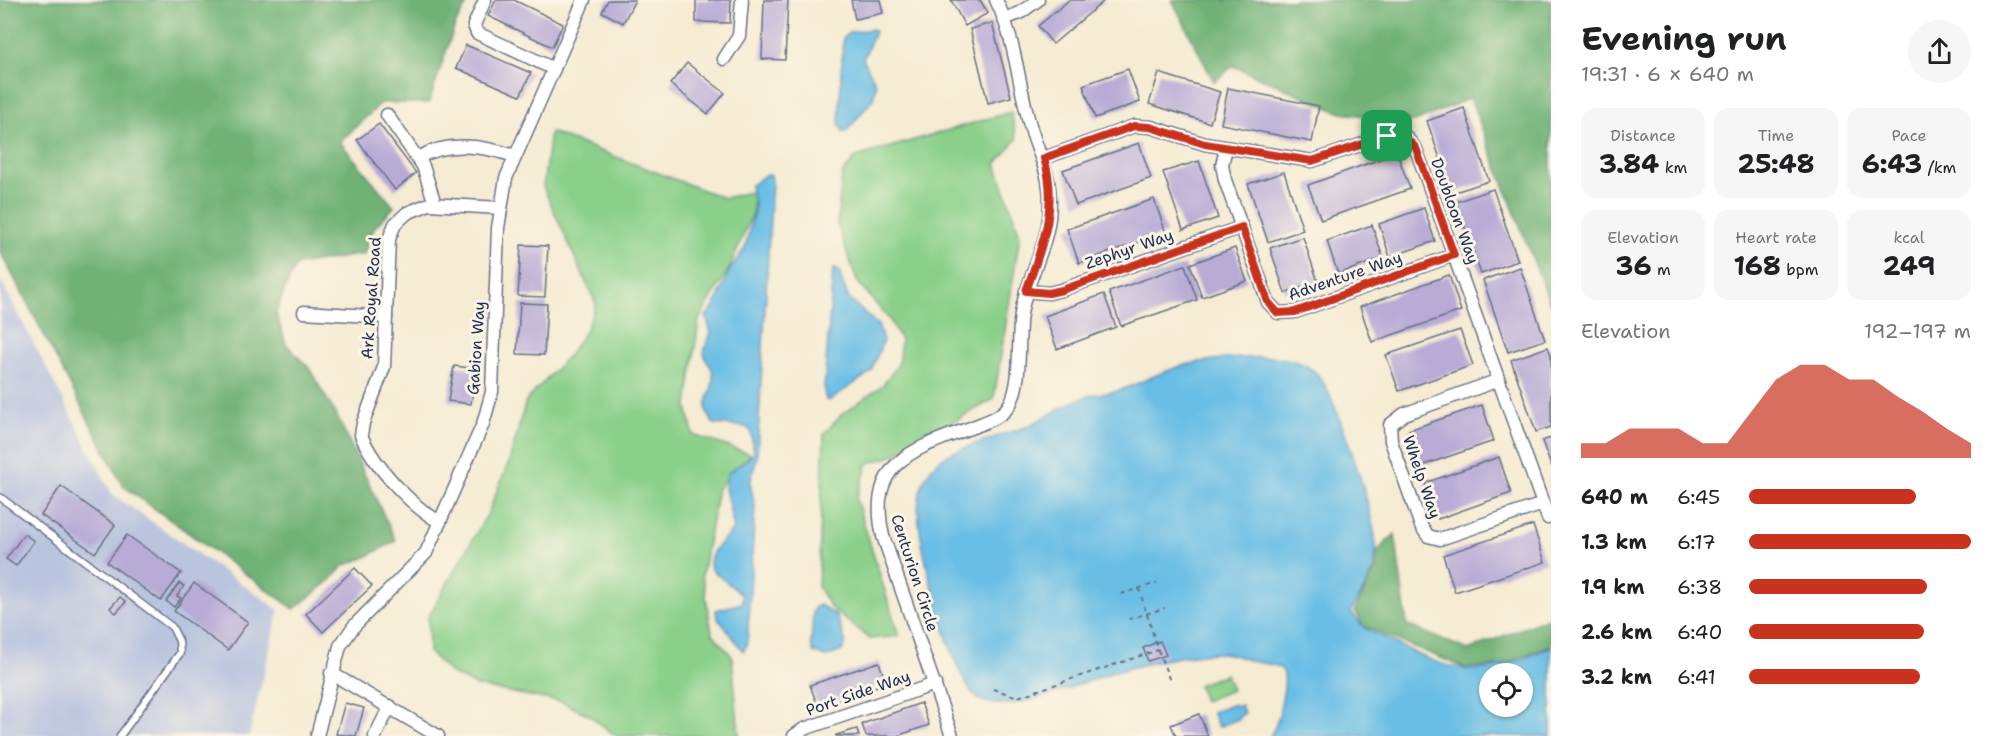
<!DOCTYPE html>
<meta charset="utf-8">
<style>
:root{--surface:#fff;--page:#f6f6f6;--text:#202124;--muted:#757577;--accent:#c8321e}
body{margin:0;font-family:"Shantell Sans",sans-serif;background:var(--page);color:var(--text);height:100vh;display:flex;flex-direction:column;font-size:22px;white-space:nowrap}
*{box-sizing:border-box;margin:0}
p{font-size:20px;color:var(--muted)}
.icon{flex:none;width:33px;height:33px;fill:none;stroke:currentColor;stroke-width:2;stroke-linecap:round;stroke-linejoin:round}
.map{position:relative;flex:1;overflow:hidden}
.drawer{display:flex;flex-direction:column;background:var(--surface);width:450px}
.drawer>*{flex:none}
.buttons{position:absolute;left:1479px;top:663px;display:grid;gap:12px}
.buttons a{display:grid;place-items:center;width:54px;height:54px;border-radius:50%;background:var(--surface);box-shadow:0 2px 4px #0004;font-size:30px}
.pin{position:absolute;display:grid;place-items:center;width:51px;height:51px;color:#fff;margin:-26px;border-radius:12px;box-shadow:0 3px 9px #0006}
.round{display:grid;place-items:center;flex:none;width:63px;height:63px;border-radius:32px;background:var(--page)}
.headline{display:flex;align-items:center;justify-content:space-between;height:102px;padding:0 30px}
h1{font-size:33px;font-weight:700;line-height:45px}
.figures{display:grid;grid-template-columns:repeat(3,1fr);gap:9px;height:102px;padding:6px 30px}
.figures div{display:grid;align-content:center;border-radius:15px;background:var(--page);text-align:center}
.figures b{font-size:26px;font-weight:700}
.figures small{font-size:16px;font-weight:400}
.figures p{font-size:16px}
.chart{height:168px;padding:12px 30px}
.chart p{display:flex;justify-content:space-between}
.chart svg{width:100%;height:108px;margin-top:6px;fill:var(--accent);opacity:.7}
ul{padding:0 30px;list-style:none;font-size:20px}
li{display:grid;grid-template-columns:96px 72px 1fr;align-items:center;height:45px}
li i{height:15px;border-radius:8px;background:var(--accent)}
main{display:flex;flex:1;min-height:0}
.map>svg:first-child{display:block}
.industrial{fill:#bac4de}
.green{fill:#8ad08a;stroke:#528074;stroke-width:1.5}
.forest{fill:#6fb276;stroke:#45706a;stroke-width:1.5}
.water{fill:#69bee5;stroke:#4276a2;stroke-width:1.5;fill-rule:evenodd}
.building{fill:#b8abd6}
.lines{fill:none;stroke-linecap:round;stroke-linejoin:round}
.lane-casing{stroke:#677187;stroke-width:9}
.street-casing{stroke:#677187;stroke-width:15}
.path{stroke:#677187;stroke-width:2;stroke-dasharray:4.5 4.5;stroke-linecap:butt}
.lane{stroke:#fff;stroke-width:6}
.street{stroke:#fff;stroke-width:12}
.route-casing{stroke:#fff;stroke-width:12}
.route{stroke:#c8321e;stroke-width:8}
.labels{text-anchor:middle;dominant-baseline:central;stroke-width:6;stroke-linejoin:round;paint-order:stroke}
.street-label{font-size:16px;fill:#1b2f5e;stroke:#fcf5e5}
</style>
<main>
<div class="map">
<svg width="1551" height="736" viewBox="0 0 1551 736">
<rect width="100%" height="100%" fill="#fcf5e5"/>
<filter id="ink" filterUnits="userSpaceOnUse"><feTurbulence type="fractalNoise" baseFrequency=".0167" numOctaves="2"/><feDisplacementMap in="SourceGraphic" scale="12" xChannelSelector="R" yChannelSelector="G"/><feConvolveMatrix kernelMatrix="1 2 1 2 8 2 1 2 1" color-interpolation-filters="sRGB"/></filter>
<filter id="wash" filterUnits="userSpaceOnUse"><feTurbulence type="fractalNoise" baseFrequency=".008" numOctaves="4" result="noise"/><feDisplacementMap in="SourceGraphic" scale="24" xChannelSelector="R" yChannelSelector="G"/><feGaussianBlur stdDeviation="1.35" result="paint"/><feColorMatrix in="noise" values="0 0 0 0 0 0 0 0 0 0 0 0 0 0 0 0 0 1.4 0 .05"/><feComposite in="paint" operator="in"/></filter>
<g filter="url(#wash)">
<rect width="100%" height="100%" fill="#f5ebd2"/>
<path class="industrial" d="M0,279L112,494L279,610L249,736H0Z"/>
<g class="green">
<path d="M1011,112L1017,139L996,164L1020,235L994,399L890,457L868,463L856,499L899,636L870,639L831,608L818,587L824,434L841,415L883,385L898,365L901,340L889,319L857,281L837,224L842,174L856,157Z"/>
<path d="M550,132L724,198L755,191L752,215L729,269L699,319L687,406L693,435L751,454L718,488L702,575L712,633L732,656L739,736H616L589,715L562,702L476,686L450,673L429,652L428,617L488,513L510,459L526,401L567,357L585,332L596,304L543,187Z"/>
<path d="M1226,674L1232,690L1204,701L1198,685Z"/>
</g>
<g class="forest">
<path d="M0,0H469L455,25L429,103H381L340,142L394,207L374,228L364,254L297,265L290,277L276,313L286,344L309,368L338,418L396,541L364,558L343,566L331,580L294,609L123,486L0,251Z"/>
<path d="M1172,0H1551V306L1470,98L1415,122L1341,113L1233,66L1214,82Z"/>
<path d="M1395,534L1407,625L1468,650L1551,617V645L1500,666L1465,668L1363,626L1355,610L1375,569L1378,550Z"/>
</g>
<g class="water">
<path d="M872,29L875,32L863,59L876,84L875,90L873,99L846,132H843L839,122L843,38L850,32Z"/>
<path d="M765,175H771L772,181L757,457L750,483L755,506L747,645L743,651L717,617L716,610L742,603V595L711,569C706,552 724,540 734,529L725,488L727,474L754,454L751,432L747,427L714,424C698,404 711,401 713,380C715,357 694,367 711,333L706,316L714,307L729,271L745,248L755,207L750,186Z"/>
<path d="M833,269L838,270L849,299L878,325L883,341L871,372L829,401L826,400L824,390Z"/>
<path d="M1272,357C1290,359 1305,361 1318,375C1336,395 1379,525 1376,552C1374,575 1363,592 1351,611C1365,633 1369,629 1390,640C1455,676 1484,680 1551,646V736H1270C1279,723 1280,709 1283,694C1289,664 1279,666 1255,662C1243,660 1233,653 1221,653C1191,653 1148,663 1118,671C1083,680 1012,718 979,699C954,685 924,562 920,531C916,503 917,479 941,459C953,449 1006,434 1025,427C1046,418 1066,403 1088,396C1097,393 1108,394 1117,391C1138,385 1157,373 1178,367C1208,358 1240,358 1272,357ZM1490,674H1522V706H1490Z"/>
<path d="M820,605L836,615L846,643L842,651L826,657L813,652L811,644L813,612L815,607Z"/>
<path d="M1234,704L1235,707L1241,705L1244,714L1239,716V719L1218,727L1212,712Z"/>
</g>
<g id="blocks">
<g class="building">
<path d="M496,0H514L563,24L552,47L488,16Z"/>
<path d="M608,0H635L623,23L602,12Z"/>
<path d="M696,0H731L730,23L696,22Z"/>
<path d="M764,0H788L785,60L762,59Z"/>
<path d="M851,0H880L883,13L855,19Z"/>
<path d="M951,0H980L988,13L965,26Z"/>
<path d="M1069,0H1105L1053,44L1038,26Z"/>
<path d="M992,23L1011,97L988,103L970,29Z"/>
<path d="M466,45L531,73L520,96L456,68Z"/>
<path d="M687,63L725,93L708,114L670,84Z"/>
<path d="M1128,69L1140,102L1095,118L1083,85Z"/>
<path d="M1159,73L1220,92L1210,123L1149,104Z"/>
<path d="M1228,88L1319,106L1312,142L1221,124Z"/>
<path d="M1464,108L1489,181L1452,193L1427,121Z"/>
<path d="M379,124L416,173L395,190L357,140Z"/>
<path d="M1139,143L1151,178L1076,205L1063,170Z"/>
<path d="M1397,153L1410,189L1321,220L1308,185Z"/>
<path d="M1199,161L1218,218L1183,230L1163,172Z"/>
<path d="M1284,172L1303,230L1268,242L1248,184Z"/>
<path d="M1493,189L1518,261L1481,274L1456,202Z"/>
<path d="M1154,199L1166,233L1079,263L1067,229Z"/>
<path d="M1424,208L1435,241L1390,257L1379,224Z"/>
<path d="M1372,225L1383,258L1338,274L1327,241Z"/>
<path d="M1303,237L1318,282L1285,293L1270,248Z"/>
<path d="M521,245L548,246L545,297L518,296Z"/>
<path d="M1235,248L1247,281L1202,297L1190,264Z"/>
<path d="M1185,265L1197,300L1121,326L1109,292Z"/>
<path d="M1520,267L1545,340L1508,352L1483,280Z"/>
<path d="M1449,275L1461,311L1372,342L1360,307Z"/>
<path d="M1104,294L1116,327L1057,349L1045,316Z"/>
<path d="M520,303L547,304L544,355L517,354Z"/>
<path d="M1460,330L1473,365L1399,391L1386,355Z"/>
<path d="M1548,347L1551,355V427L1536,432L1511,360Z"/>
<path d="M454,366L477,369L471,404L448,401Z"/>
<path d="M1482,405L1494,441L1421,466L1409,430Z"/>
<path d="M1551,438V466L1542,441Z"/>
<path d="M1499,457L1511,493L1438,519L1425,483Z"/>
<path d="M61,486L115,525L95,553L41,515Z"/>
<path d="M1533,525L1545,562L1455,592L1443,555Z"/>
<path d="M24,534L34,541L16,566L6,559Z"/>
<path d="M127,535L181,573L161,601L107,562Z"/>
<path d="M355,568L372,586L323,632L306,614Z"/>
<path d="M179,583L184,586L177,596L181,598L174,607L166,601Z"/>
<path d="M194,583L248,622L228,650L174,611Z"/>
<path d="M120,597L126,602L116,613L110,608Z"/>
<path d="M1160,641L1166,655L1148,661L1143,648Z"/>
<path d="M879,662L886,683L818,707L810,685Z"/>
<path d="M345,703L364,708L356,736L336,734Z"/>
<path d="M921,703L929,725L897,736H866L862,724Z"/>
<path d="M1199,714L1208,736H1176L1171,725Z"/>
<path d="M857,729L859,736H836V735Z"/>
</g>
</g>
</g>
<g filter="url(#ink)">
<use href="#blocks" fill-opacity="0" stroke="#677187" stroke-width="1.5"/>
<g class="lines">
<defs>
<path id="lane" d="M0,497L172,627L179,641L180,653L120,736"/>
<g id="street">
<path d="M485,0L474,25L477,33L554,69"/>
<path d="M1004,19L1020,13L1038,0"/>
<path d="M724,59L739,36L742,0"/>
<path d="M387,115L423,166L435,204"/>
<path d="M1226,148L1222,165L1225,180L1268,302L1278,313L1295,312L1454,255"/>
<path d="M418,158C448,140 483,146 515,156"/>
<path d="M1044,158L1134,126L1151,127L1205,144L1312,161L1387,136H1405L1416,149L1548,518"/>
<path d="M1026,291L1049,293L1061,290L1242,227"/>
<path d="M304,312L386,317"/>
<path d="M1499,380L1404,414L1390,425L1391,441L1421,526L1428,536L1440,539L1543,504"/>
<path d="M440,522C412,507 374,466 361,435L363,423L384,367L389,239L395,224L407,213L429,204L501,208"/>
<path d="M331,673L438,736"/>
<path d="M317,736L340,646L354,626L426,553L483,424L492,392L498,228L506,178L584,0"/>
<path d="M375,736L390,706"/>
<path d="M794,736L804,729L935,684"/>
<path d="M952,736L883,536C866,461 914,449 973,427C985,422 1000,418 1008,407C1023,387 1017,339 1021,314C1026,281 1045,252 1049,218C1054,172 1038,159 1028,118C1018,79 1014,36 996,0"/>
</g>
</defs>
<use href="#lane" class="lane-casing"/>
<use href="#street" class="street-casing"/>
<g class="path">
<path d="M1121,594L1157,583"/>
<path d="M1129,619L1165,608"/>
<path d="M1158,650L1170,681"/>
<path d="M993,689L1018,697L1158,650L1139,589"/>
</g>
<use href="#lane" class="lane"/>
<use href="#street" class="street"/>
</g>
</g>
<g class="lines" filter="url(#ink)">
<defs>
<path id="route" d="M1134,126L1150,127L1205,144L1312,161L1387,136H1404L1416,148L1454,255L1295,312L1278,313L1268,302L1242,227L1062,290L1049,293L1026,291C1042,247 1059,206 1044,158Z"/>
</defs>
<use href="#route" class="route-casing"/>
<use href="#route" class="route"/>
</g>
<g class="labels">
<g class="street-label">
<text transform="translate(1455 211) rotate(70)">Doubloon Way</text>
<text transform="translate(1129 249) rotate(-19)">Zephyr Way</text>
<text transform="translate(1345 276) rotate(-19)">Adventure Way</text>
<text transform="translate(371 298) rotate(-86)">Ark Royal Road</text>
<text transform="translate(476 348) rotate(-86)">Gabion Way</text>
<text transform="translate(1422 477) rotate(71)">Whelp Way</text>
<text transform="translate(915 573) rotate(72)">Centurion Circle</text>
<text transform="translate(858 693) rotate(-19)">Port Side Way</text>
</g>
</g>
</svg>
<div class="buttons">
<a><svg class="icon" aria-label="locate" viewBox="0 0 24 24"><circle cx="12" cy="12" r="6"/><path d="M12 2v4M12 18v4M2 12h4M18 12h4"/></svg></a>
</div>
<div class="pin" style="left:1387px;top:136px;background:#1e9e55"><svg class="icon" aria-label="arrive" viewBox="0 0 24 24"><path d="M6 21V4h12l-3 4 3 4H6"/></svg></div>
</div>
<section class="drawer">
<div class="headline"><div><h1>Evening run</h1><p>19:31 · 6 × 640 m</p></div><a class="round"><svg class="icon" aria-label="share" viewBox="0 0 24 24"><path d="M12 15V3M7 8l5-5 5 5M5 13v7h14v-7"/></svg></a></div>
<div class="figures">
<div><p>Distance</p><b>3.84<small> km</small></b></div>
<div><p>Time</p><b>25:48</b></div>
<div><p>Pace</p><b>6:43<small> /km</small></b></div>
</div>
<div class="figures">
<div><p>Elevation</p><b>36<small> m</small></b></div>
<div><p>Heart rate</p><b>168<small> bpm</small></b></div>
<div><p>kcal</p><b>249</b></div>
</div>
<div class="chart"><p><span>Elevation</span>192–197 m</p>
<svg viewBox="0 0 160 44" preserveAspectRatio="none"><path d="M0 44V38L10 38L20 32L30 32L40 32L50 38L60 38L70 25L80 12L90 6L100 6L110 12L120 12L130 19L140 25L150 32L160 38V44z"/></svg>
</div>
<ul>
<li><b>640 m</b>6:45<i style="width:75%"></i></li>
<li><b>1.3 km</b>6:17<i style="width:100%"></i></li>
<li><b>1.9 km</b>6:38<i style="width:80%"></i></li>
<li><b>2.6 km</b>6:40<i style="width:79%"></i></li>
<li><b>3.2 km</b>6:41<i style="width:77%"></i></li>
</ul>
</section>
</main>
